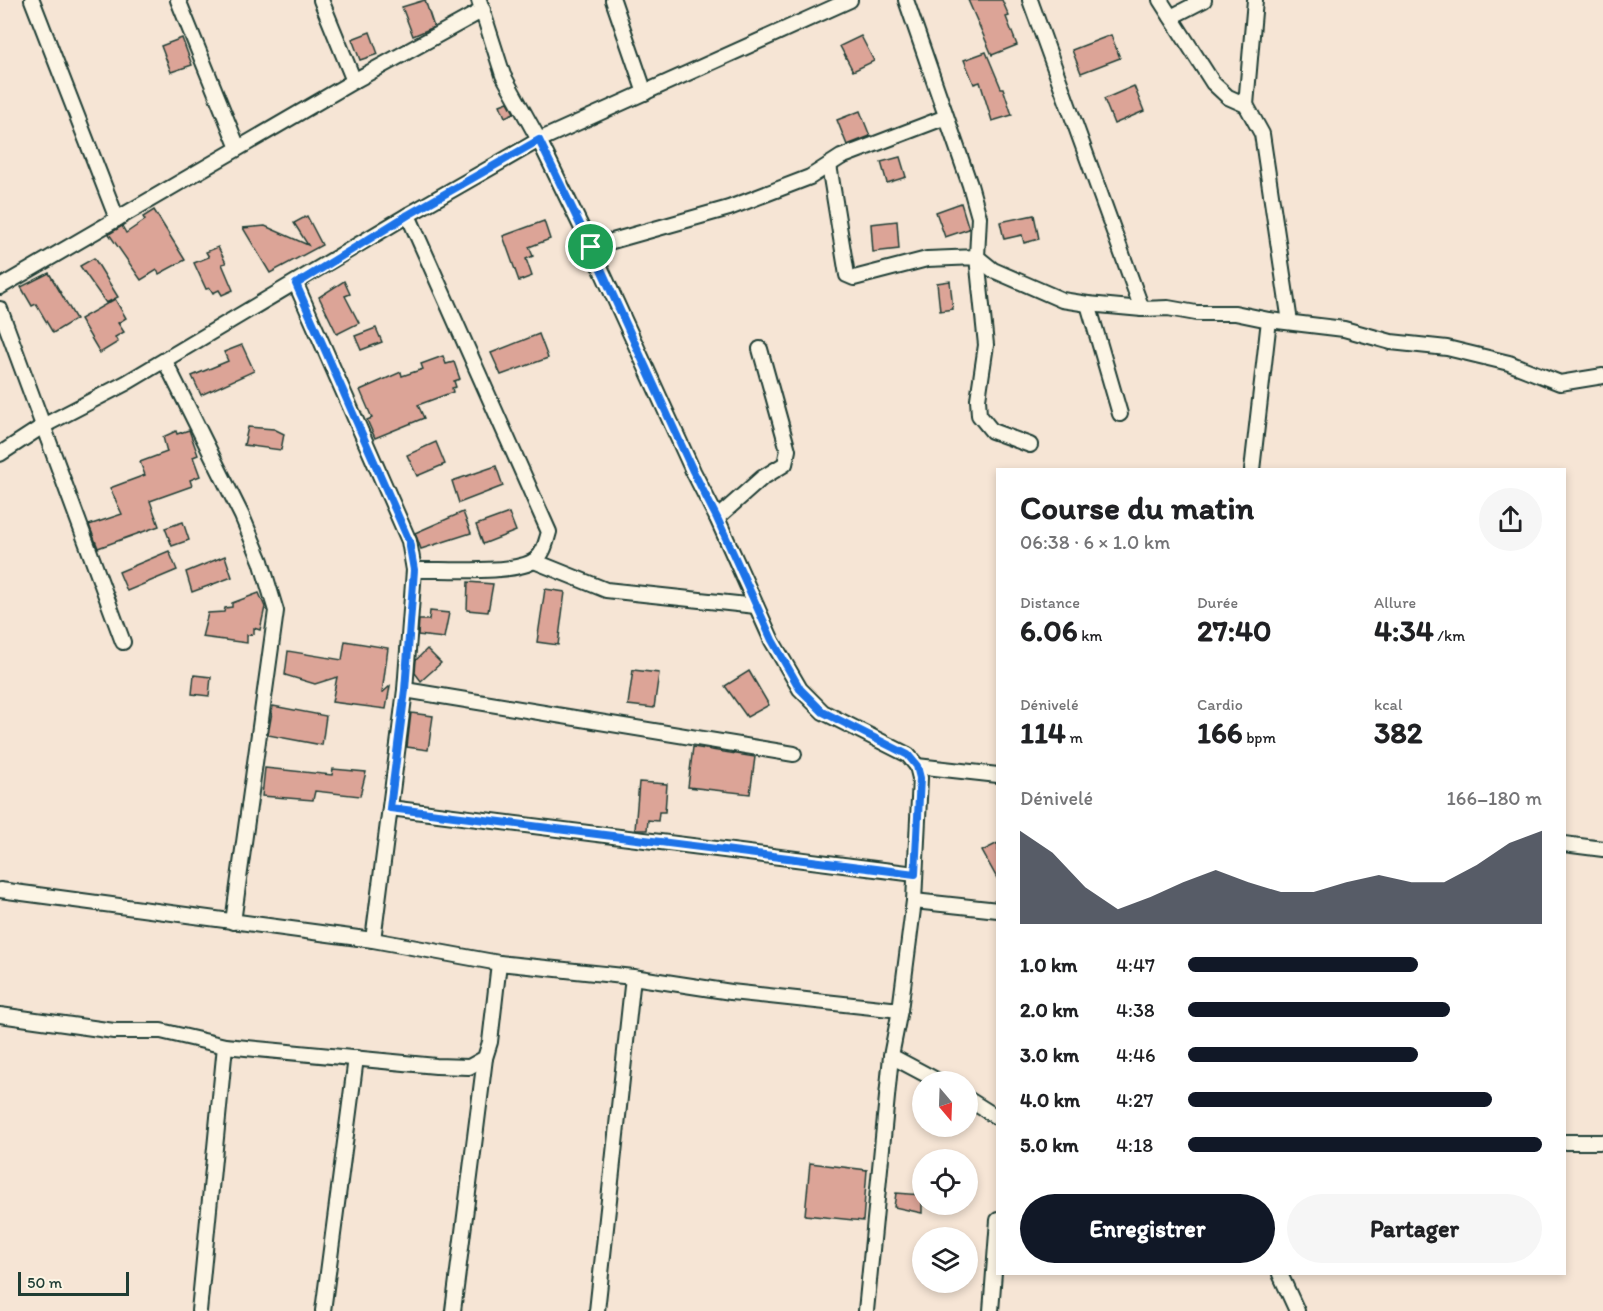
<!DOCTYPE html>
<html lang="fr">
<meta charset="utf-8">
<style>
:root{--surface:#fff;--page:#f6f6f6;--text:#202124;--muted:#757577;--accent:#111827}
body{margin:0;font-family:Itim,sans-serif;background:var(--page);color:var(--text);height:100vh;display:flex;flex-direction:column;font-size:22px;white-space:nowrap}
*{box-sizing:border-box;margin:0}
p{font-size:20px;color:var(--muted)}
.icon{flex:none;width:33px;height:33px;fill:none;stroke:currentColor;stroke-width:2;stroke-linecap:round;stroke-linejoin:round}
.map{position:relative;flex:1;overflow:hidden}
.details{position:absolute;left:996px;top:468px;width:570px;height:807px;display:flex;flex-direction:column;background:var(--surface);border-radius:0px;box-shadow:0 3px 9px #0003}
.details>*{flex:none}
.needle{width:39px;rotate:161deg}
.fabs{position:absolute;left:912px;top:1071px;display:grid;gap:12px}
.fabs a{display:grid;place-items:center;width:66px;height:66px;border-radius:50%;background:var(--surface);box-shadow:0 3px 9px #0003;font-size:30px}
.scale{position:absolute;left:18px;bottom:15px;width:111px;box-sizing:border-box;padding-left:6px;border:3px solid #1f3d34;border-top:0;font-size:16px;line-height:21px;white-space:nowrap;color:#1f3d34;-webkit-text-stroke:4px #fcf5e5;paint-order:stroke}
.pin{position:absolute;display:grid;place-items:center;width:51px;height:51px;color:#fff;margin:-26px;border:3px solid #fff;border-radius:50%;box-shadow:0 2px 6px #0007}
.round{display:grid;place-items:center;flex:none;width:63px;height:63px;border-radius:32px;background:var(--page)}
.head{display:flex;align-items:center;justify-content:space-between;height:102px;padding:0 24px}
h1{font-size:33px;font-weight:700;line-height:45px}
.figures{display:grid;grid-template-columns:repeat(3,1fr);gap:9px;height:102px;padding:6px 24px}
.figures div{display:grid;align-content:center}
.figures b{font-size:30px;font-weight:700}
.figures small{font-size:16px;font-weight:400}
.figures p{font-size:16px}
.chart{height:168px;padding:12px 24px}
.chart p{display:flex;justify-content:space-between}
.chart svg{width:100%;height:108px;margin-top:6px;fill:var(--accent);opacity:.7}
.primary-button{display:flex;gap:12px;margin-top:auto;padding:12px 24px}
.primary-button a{flex:1;height:69px;border-radius:36px;background:var(--accent);color:#fff;font-size:24px;font-weight:700;line-height:69px;text-align:center}
.primary-button a+a{background:var(--page);color:var(--text)}
ul{padding:0 24px;list-style:none;font-size:20px}
li{display:grid;grid-template-columns:96px 72px 1fr;align-items:center;height:45px}
li i{height:15px;border-radius:8px;background:var(--accent)}
.map>svg:first-child{display:block}
.building{fill:#dca497;stroke:#1f3d34;stroke-width:1.5}
.lines{fill:none;stroke-linecap:round;stroke-linejoin:round}
.street-casing{stroke:#1f3d34;stroke-width:18}
.street{stroke:#fcf5e5;stroke-width:14}
.route-casing{stroke:#fff;stroke-width:12}
.route{stroke:#1a73e8;stroke-width:8}
</style>
<div class="map">
<svg width="1603" height="1311" viewBox="0 0 1603 1311">
<rect width="100%" height="100%" fill="#f6e5d5"/>
<filter id="ink" filterUnits="userSpaceOnUse"><feTurbulence type="fractalNoise" baseFrequency=".0167" numOctaves="2"/><feDisplacementMap in="SourceGraphic" scale="12" xChannelSelector="R" yChannelSelector="G"/><feConvolveMatrix kernelMatrix="1 2 1 2 8 2 1 2 1" color-interpolation-filters="sRGB"/></filter>
<g filter="url(#ink)">
<g class="building">
<path d="M425,0L434,27L413,36L402,7Z"/>
<path d="M968,0H1002L1009,16L1006,17L1017,45L992,55Z"/>
<path d="M370,32L378,54L360,60L352,39Z"/>
<path d="M1111,35L1120,58L1081,73L1072,50Z"/>
<path d="M861,36L874,61L853,71L840,46Z"/>
<path d="M182,38L192,65L171,72L161,46Z"/>
<path d="M986,52L1001,88H1003L1012,115L992,121L980,82L974,84L964,60Z"/>
<path d="M1134,86L1144,111L1114,124L1104,99Z"/>
<path d="M508,102L514,113L505,117L500,105Z"/>
<path d="M860,111L870,136L847,145L837,120Z"/>
<path d="M900,157L906,177L887,183L881,162Z"/>
<path d="M961,203L969,229L945,237L936,212Z"/>
<path d="M154,210L185,260L159,274L157,270L141,280L109,234L122,226L126,233L145,220L143,217Z"/>
<path d="M1034,215L1039,239L1024,243L1022,235L1004,239L1000,222Z"/>
<path d="M307,216L322,245L270,273L243,228L265,226L308,245L294,223Z"/>
<path d="M544,221L550,239L529,247L533,256L526,259L532,276L519,281L503,236Z"/>
<path d="M897,221L899,249L873,252L871,224Z"/>
<path d="M218,247L226,263L222,264L233,290L222,295L219,290L213,293L210,288L206,289L194,263L209,257L206,252Z"/>
<path d="M94,258L118,297L106,303L80,266Z"/>
<path d="M49,273L76,319L53,333L36,304L32,306L21,287Z"/>
<path d="M344,281L350,294L345,296L359,323L337,334L319,297Z"/>
<path d="M950,281L953,309L940,311L937,283Z"/>
<path d="M115,299L126,318L118,323L124,332L115,337L118,342L100,353L80,319Z"/>
<path d="M376,328L382,342L361,350L355,336Z"/>
<path d="M539,334L548,358L501,375L491,353Z"/>
<path d="M242,345L254,371L201,395L192,376L228,361L224,352Z"/>
<path d="M443,356L446,364L454,362L460,379L454,381L456,387L452,388L453,392L418,405L424,418L375,438L367,420L372,418L360,390L401,372L402,376L423,369L421,364Z"/>
<path d="M248,427L274,429L284,434L281,450L244,445Z"/>
<path d="M189,430L198,455L193,457L200,476L190,480L192,486L150,501L159,526L98,548L89,525L122,514L110,488L145,475L140,462L167,452L163,437L176,431L177,434Z"/>
<path d="M436,442L445,464L417,476L407,455Z"/>
<path d="M496,466L503,486L459,503L452,481Z"/>
<path d="M463,512L471,533L421,549L415,533Z"/>
<path d="M509,513L516,531L483,544L476,525Z"/>
<path d="M183,522L189,540L172,546L165,528Z"/>
<path d="M169,551L177,570L127,591L119,572Z"/>
<path d="M225,556L232,577L192,592L186,572Z"/>
<path d="M468,582L493,584L488,612L467,610Z"/>
<path d="M545,589L565,592L558,645L537,642Z"/>
<path d="M259,593L265,607L260,630L254,628V634L247,635V643L202,637L208,613L224,612L225,608L232,607V603Z"/>
<path d="M430,611L449,613L444,638L418,635L419,620H429Z"/>
<path d="M345,641L388,648L382,693L390,686L386,709L332,702L337,677L315,684L285,675L288,651L342,660Z"/>
<path d="M427,649L441,663L421,681L415,673L416,660Z"/>
<path d="M633,670L659,673L654,708L628,705Z"/>
<path d="M749,671L769,705L747,717L725,686Z"/>
<path d="M194,675L211,677L209,696L192,694Z"/>
<path d="M273,706L326,716L322,745L268,735Z"/>
<path d="M411,713L433,716L428,750L407,747Z"/>
<path d="M693,747L755,757L750,794L688,787Z"/>
<path d="M265,768L332,775L333,769L366,772L360,796L315,791L313,800L262,796Z"/>
<path d="M639,782L667,784L665,812H659L658,821L648,820L647,830H635Z"/>
<path d="M998,843V880L982,851Z"/>
<path d="M810,1163L867,1170L863,1221L805,1215Z"/>
<path d="M896,1193L922,1195V1213L894,1207Z"/>
</g>
<g class="lines">
<defs>
<g id="street">
<path d="M32,0L117,219"/>
<path d="M178,0L238,148"/>
<path d="M321,0L354,81"/>
<path d="M479,0L503,75L539,140L591,247L693,471L717,518L772,641L800,689L823,712L908,755L917,766L920,778L914,901L900,1010L891,1056L940,1082"/>
<path d="M613,0L645,93"/>
<path d="M906,0L970,185L979,217L977,257L993,270L1062,300L1088,304L1142,309L1168,308L1196,313H1235L1269,320L1344,329L1391,342L1447,348L1509,363L1560,383L1603,376"/>
<path d="M1030,0L1142,309"/>
<path d="M1160,0L1213,83L1228,97L1246,105L1262,134L1290,322"/>
<path d="M1171,17L1204,0"/>
<path d="M1246,105L1255,0"/>
<path d="M829,165L847,275L854,278L927,259L977,257L986,345L978,399L979,415L992,431L1030,445"/>
<path d="M408,215L549,532C546,542 544,554 535,560C515,575 441,569 414,570"/>
<path d="M591,247L729,208L810,177L841,157L946,117"/>
<path d="M296,284L409,541L414,570L405,690L373,940"/>
<path d="M0,287L354,81L483,10"/>
<path d="M1088,304L1120,414"/>
<path d="M0,309L123,642"/>
<path d="M165,361L242,516L261,561L276,611L233,922"/>
<path d="M0,454L43,426L126,383L408,215L539,140L850,0"/>
<path d="M1252,470L1269,320"/>
<path d="M717,518L762,478L785,464L788,450L760,349"/>
<path d="M534,561L606,590L756,606"/>
<path d="M405,690L794,754"/>
<path d="M917,766L998,775"/>
<path d="M390,808L915,874"/>
<path d="M1564,844L1603,849"/>
<path d="M0,890L373,940L499,963L633,977L731,992L900,1010"/>
<path d="M914,901L998,910"/>
<path d="M0,1015L114,1031H161L225,1046L436,1066L469,1067L485,1058L490,1042L499,963"/>
<path d="M968,1099L998,1118"/>
<path d="M1564,1142H1603"/>
<path d="M1280,1274L1297,1311"/>
<path d="M199,1311L225,1046"/>
<path d="M323,1311L356,1058"/>
<path d="M453,1311L485,1058"/>
<path d="M597,1311L633,977"/>
<path d="M866,1311L891,1056"/>
<path d="M991,1311L998,1220"/>
</g>
</defs>
<use href="#street" class="street-casing"/>
<use href="#street" class="street"/>
</g>
</g>
<g class="lines" filter="url(#ink)">
<defs>
<path id="route" d="M539,140L591,247L693,471L717,518L772,640L800,689L823,712L908,755L917,766L920,778L915,874L390,808L405,690L414,570L409,541L296,284L408,215Z"/>
</defs>
<use href="#route" class="route-casing"/>
<use href="#route" class="route"/>
</g>
</svg>
<div class="fabs">
<a><svg class="needle" viewBox="-14 -14 28 28"><path d="M0-13l5 13h-10z" fill="#e53935"/><path d="M0 13l5-13h-10z" fill="#757577"/></svg></a>
<a><svg class="icon" aria-label="locate" viewBox="0 0 24 24"><circle cx="12" cy="12" r="6"/><path d="M12 2v4M12 18v4M2 12h4M18 12h4"/></svg></a>
<a><svg class="icon" aria-label="layers" viewBox="0 0 24 24"><path d="M12 4l9 5-9 5-9-5zM3 14l9 5 9-5"/></svg></a>
</div>
<div class="scale">50 m</div>
<div class="pin" style="left:591px;top:247px;background:#1e9e55"><svg class="icon" aria-label="arrive" viewBox="0 0 24 24"><path d="M6 21V4h12l-3 4 3 4H6"/></svg></div>
<section class="details">
<div class="head"><div><h1>Course du matin</h1><p>06:38 · 6 × 1.0 km</p></div><a class="round"><svg class="icon" aria-label="share" viewBox="0 0 24 24"><path d="M12 15V3M7 8l5-5 5 5M5 13v7h14v-7"/></svg></a></div>
<div class="figures">
<div><p>Distance</p><b>6.06<small> km</small></b></div>
<div><p>Durée</p><b>27:40</b></div>
<div><p>Allure</p><b>4:34<small> /km</small></b></div>
</div>
<div class="figures">
<div><p>Dénivelé</p><b>114<small> m</small></b></div>
<div><p>Cardio</p><b>166<small> bpm</small></b></div>
<div><p>kcal</p><b>382</b></div>
</div>
<div class="chart"><p><span>Dénivelé</span>166–180 m</p>
<svg viewBox="0 0 160 44" preserveAspectRatio="none"><path d="M0 44V6L10 15L20 29L30 38L40 33L50 27L60 22L70 27L80 31L90 31L100 27L110 24L120 27L130 27L140 20L150 11L160 6V44z"/></svg>
</div>
<ul>
<li><b>1.0 km</b>4:47<i style="width:65%"></i></li>
<li><b>2.0 km</b>4:38<i style="width:74%"></i></li>
<li><b>3.0 km</b>4:46<i style="width:65%"></i></li>
<li><b>4.0 km</b>4:27<i style="width:86%"></i></li>
<li><b>5.0 km</b>4:18<i style="width:100%"></i></li>
</ul>
<div class="primary-button"><a>Enregistrer</a><a>Partager</a></div>
</section>
</div>
